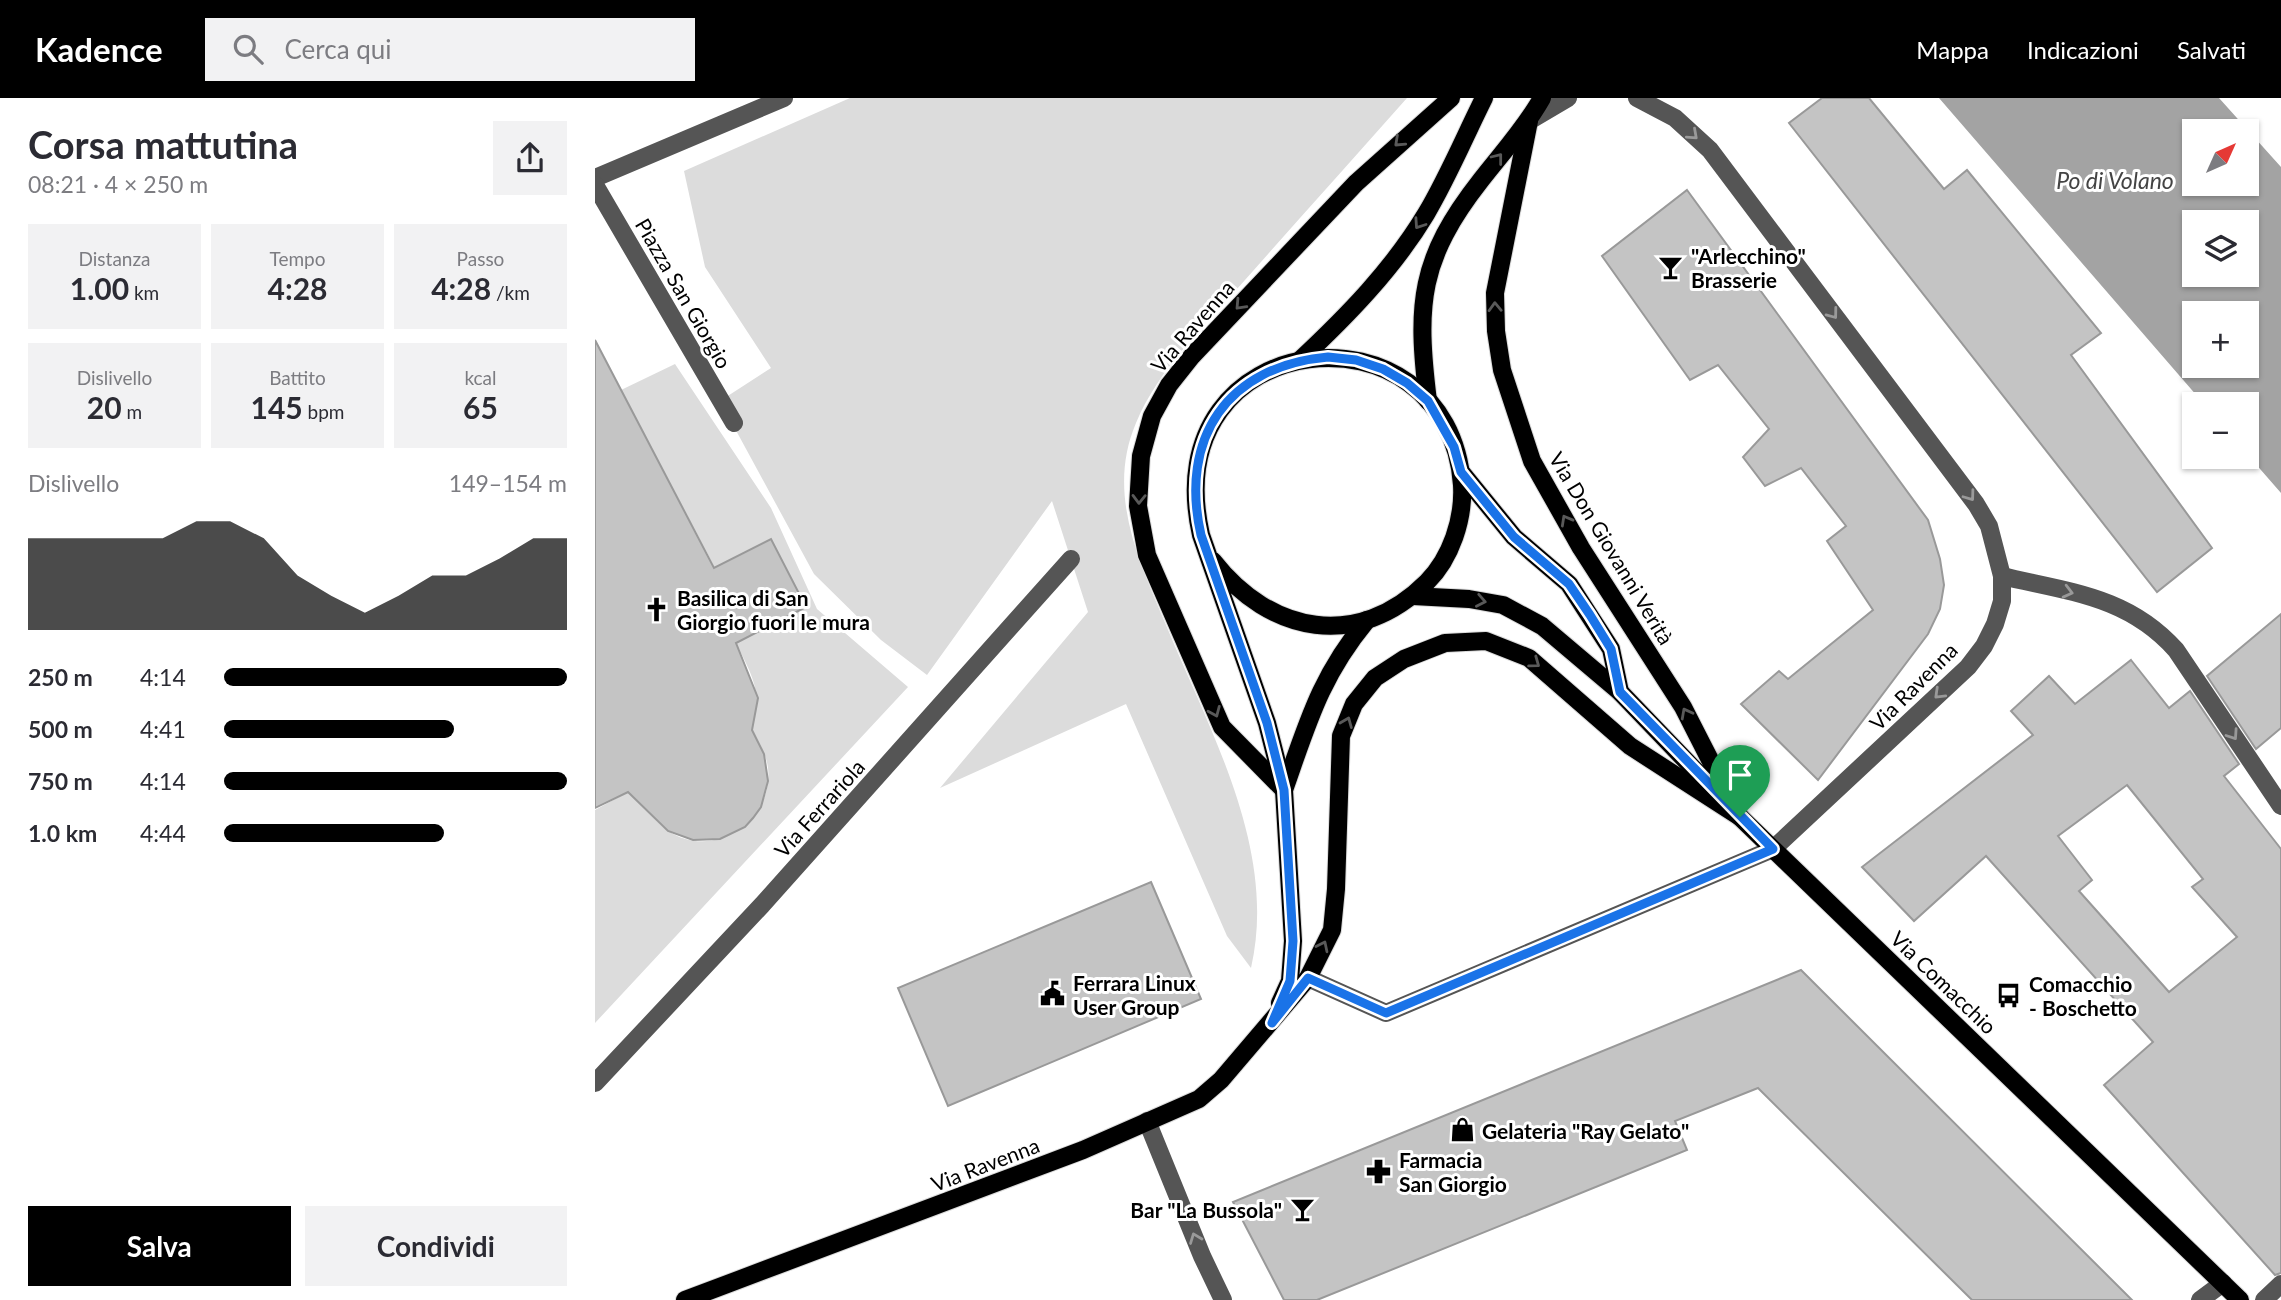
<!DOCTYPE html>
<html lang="it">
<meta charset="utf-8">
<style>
:root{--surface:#fff;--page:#f2f2f3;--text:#2b2b33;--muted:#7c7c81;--accent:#000}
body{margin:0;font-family:Lato,sans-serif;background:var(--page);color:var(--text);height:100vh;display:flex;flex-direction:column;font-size:26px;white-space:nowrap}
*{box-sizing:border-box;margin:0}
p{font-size:23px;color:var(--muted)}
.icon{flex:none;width:38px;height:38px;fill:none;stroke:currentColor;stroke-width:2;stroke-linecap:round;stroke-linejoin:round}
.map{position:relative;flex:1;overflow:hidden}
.panel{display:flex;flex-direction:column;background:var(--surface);width:595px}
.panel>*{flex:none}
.needle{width:46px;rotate:45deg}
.buttons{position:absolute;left:1587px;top:21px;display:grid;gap:14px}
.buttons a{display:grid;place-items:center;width:77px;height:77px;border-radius:0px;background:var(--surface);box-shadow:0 2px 5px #0004;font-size:35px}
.pin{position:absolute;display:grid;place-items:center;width:60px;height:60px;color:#fff;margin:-72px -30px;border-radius:50% 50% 50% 0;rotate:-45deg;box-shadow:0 0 7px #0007}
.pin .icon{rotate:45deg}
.round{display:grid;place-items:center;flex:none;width:74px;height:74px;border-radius:0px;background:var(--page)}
.overview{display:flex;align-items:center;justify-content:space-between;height:119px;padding:0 28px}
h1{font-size:38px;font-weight:700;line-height:52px}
.stats{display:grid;grid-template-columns:repeat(3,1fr);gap:10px;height:119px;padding:7px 28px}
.stats div{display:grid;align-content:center;border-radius:0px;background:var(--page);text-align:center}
.stats b{font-size:30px;font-weight:700}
.stats small{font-size:19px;font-weight:400}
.stats p{font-size:19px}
.chart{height:196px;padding:14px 28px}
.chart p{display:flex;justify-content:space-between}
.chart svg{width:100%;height:126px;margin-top:7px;fill:var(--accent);opacity:.7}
.action{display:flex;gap:14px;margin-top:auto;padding:14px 28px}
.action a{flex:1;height:80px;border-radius:0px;background:var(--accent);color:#fff;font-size:28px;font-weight:700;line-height:80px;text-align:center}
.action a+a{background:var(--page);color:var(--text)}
ul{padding:0 28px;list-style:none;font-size:23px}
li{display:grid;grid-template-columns:112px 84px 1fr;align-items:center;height:52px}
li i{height:18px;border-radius:9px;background:var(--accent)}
header{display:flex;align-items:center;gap:42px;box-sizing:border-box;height:98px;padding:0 35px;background:var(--accent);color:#fff}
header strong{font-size:33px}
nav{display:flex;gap:38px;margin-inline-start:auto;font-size:24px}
.search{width:490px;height:63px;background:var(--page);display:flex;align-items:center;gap:18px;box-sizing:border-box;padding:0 24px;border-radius:0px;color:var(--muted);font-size:26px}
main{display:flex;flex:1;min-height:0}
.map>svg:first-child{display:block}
.green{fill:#dcdcdc}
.water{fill:#a3a3a3;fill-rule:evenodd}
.building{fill:#c4c4c4;stroke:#999;stroke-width:2;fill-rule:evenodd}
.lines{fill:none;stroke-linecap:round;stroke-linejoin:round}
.major-casing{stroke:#dbdbdb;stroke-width:20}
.minor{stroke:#555;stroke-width:18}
.major{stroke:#000;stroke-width:18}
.oneway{stroke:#999}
.oneway2{stroke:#595959}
.route-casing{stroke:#fff;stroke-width:14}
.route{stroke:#1a73e8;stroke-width:9}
.labels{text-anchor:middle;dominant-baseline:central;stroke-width:6;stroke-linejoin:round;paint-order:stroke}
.poi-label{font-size:21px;font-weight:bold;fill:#000;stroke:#fff;text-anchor:start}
.street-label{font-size:21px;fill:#000;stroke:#fff}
.water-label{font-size:23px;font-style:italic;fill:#444;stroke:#fff}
</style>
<header>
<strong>Kadence</strong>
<div class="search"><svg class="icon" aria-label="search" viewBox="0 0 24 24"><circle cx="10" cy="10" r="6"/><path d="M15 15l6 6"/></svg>Cerca qui</div>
<nav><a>Mappa</a><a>Indicazioni</a><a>Salvati</a></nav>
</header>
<main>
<section class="panel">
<div class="overview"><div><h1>Corsa mattutina</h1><p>08:21 · 4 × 250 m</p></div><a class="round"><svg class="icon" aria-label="share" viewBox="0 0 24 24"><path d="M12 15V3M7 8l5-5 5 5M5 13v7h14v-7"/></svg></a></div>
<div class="stats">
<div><p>Distanza</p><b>1.00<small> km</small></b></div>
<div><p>Tempo</p><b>4:28</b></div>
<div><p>Passo</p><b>4:28<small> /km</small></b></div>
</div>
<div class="stats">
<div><p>Dislivello</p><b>20<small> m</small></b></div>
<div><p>Battito</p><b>145<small> bpm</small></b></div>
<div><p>kcal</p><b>65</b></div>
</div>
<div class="chart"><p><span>Dislivello</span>149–154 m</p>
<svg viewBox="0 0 160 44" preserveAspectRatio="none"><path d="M0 44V12L10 12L20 12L30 12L40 12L50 6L60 6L70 12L80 25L90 32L100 38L110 32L120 25L130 25L140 19L150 12L160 12V44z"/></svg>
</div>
<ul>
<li><b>250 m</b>4:14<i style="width:100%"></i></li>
<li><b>500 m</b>4:41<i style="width:67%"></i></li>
<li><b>750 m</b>4:14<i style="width:100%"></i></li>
<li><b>1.0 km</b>4:44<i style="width:64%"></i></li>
</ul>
<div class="action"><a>Salva</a><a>Condividi</a></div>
</section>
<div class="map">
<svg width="1686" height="1202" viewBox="0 0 1686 1202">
<rect width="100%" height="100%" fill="#fff"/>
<g class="green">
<path d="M255,0H812C758,61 704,121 650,182C611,226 564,270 541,325C511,395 544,463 571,527C615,634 683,752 656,870L632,838L531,606L345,690L493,514L457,403L332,577L286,542L219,476L125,303L176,270L110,169L89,73Z"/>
<path d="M80,266L176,410L222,511L313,589L0,925V712L42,689C50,705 57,722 73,733C119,763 179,723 173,670C171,654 161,639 154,625C171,597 154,572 141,545L211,509L176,441L120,470L26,292Z"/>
</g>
<path class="water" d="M1344,0H1624L1686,69V395L1652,356V306H1609ZM1600,33H1652V86H1600ZM1600,124H1652V177H1600ZM1600,215H1652V268H1600Z"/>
<g class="building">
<path d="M1227,0H1274L1349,91L1372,72L1506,235L1476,257L1617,450L1562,494L1194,25Z"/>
<path d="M1092,92L1333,422L1345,461L1349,487L1345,511L1333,536L1223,682L1146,606L1184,573L1193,581L1278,512L1232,443L1251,428L1206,370L1170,388L1148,359L1174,331L1123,267L1095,282L1007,158Z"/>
<path d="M0,242L119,470L176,441L211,509L141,545L163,600L157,632L169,656L173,683L166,709L158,720L150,729L125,741L98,742L73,733L33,694L0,710Z"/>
<path d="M1686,516V630L1661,651L1612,578Z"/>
<path d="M1536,562L1574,610L1595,593L1644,666L1629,678L1686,751V1175L1680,1177L1509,987L1558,944L1391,758L1319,823L1267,769L1438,637L1416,613L1454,578L1480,606ZM1532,687L1608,781L1597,789L1642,839L1574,894L1484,793L1497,782L1463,738Z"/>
<path d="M556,784L606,901L353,1008L303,890Z"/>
<path d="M1206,872L1537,1202H1377L1163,990L1080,1023L1092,1052L722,1202H689L638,1104Z"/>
</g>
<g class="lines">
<defs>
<g id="major">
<path d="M934,23L900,195L901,233L907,272L937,363L986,450L1088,609L1135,701"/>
<path d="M705,262C752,218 798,171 831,116C853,79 870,38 889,0"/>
<path d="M833,303C821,206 824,161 886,82C907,55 930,30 947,0"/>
<path d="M866,374L919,439L974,486L1016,551L1025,594"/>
<path d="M618,463C675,536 763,553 832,484C856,460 869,421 867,387C854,198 558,224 606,437L672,625L689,692L698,843L695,883L685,905"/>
<path d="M818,498L874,501L908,507L947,528L1025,594L1145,719L1645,1202"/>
<path d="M688,691L627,629L552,457L543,408L546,358L557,318L574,287L597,258L761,85L856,0"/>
<path d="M689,692C713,624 725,579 772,522"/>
<path d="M90,1202L488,1052L604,1001L626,982L713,880L737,832L741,791L746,638L759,606L780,580L809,561L850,545L891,543L934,560L1035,648L1145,719"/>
</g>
</defs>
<use href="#major" class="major-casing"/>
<g class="minor">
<path d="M934,23L973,0"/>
<path d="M0,80L189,0"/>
<path d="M0,87L139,325"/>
<path d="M1407,478C1474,494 1533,498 1581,552L1686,708"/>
<path d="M713,880L791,915L1178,751L1373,569L1389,548L1400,526L1407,503V478L1394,428L1381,406L1115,52L1080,20L1042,0"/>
<path d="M0,985L167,807L476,461"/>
<path d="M552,1023L607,1158L628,1202"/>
<path d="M1605,1202L1628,1185"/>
<path d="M1669,1202L1686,1186"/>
</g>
<use href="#major" class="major"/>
</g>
<defs><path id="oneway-chevron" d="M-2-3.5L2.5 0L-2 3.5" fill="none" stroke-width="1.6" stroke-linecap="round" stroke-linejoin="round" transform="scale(1.75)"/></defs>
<g class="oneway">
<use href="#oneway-chevron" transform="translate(1098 37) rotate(42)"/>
<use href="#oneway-chevron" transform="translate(1238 216) rotate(53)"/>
<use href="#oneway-chevron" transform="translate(1375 398) rotate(54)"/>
<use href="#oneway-chevron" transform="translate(1473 494) rotate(14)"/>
<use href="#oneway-chevron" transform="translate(1344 596) rotate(136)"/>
<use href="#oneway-chevron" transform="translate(1638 637) rotate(56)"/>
<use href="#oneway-chevron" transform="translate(600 1140) rotate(-111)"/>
</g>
<g class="oneway2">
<use href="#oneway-chevron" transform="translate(804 44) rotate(137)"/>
<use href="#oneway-chevron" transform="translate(903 60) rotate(-52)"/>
<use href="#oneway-chevron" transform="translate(824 126) rotate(124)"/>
<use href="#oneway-chevron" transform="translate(645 207) rotate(133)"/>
<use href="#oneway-chevron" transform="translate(900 209) rotate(-92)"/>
<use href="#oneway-chevron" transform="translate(544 401) rotate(91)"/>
<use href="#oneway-chevron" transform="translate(971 422) rotate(-119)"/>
<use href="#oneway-chevron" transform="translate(886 503) rotate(11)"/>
<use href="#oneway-chevron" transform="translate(940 565) rotate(36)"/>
<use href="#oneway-chevron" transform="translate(620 614) rotate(67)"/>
<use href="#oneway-chevron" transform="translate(1091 615) rotate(-118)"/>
<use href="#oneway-chevron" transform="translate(752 624) rotate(-68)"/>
<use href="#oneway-chevron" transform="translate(728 848) rotate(-64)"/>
</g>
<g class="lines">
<defs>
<path id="route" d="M733,259L761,262L788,271L812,285L833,303L859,349L866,374L919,439L974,486L995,517L1016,551L1025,594L1178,751L791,915L713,880L677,925L695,883L698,843L689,692L672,625L606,437C584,340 632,268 733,259Z"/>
</defs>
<use href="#route" class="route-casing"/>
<use href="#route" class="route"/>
</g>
<defs>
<symbol id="bar-bare" viewBox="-9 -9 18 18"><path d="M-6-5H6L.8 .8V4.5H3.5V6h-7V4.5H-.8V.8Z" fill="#000" stroke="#fff" stroke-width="2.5" paint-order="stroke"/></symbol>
<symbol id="church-bare" viewBox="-9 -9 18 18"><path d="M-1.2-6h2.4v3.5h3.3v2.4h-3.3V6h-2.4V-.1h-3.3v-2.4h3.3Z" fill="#000" stroke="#fff" stroke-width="2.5" paint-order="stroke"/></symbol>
<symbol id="civic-bare" viewBox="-9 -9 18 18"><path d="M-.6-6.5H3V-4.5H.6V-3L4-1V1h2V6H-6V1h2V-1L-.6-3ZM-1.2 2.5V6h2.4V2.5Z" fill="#000" stroke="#fff" stroke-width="2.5" paint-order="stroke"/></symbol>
<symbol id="bus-bare" viewBox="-9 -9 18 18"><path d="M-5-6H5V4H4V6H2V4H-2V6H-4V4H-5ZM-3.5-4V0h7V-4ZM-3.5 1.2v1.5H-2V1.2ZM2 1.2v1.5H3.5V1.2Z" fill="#000" stroke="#fff" stroke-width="2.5" paint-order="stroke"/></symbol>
<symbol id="shop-bare" viewBox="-9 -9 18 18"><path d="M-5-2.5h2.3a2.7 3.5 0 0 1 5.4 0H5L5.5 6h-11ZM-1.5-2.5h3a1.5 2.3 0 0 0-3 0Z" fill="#000" stroke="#fff" stroke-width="2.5" paint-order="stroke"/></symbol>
<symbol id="pharmacy-bare" viewBox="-9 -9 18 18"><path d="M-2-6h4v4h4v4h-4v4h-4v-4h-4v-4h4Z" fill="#000" stroke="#fff" stroke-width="2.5" paint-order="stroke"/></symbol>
</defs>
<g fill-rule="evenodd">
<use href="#bar-bare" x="1058" y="152" width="35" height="35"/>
<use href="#church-bare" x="44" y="494" width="35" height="35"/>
<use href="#civic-bare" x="440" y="878" width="35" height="35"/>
<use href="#bus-bare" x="1396" y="880" width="35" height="35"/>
<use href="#shop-bare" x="850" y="1014" width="35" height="35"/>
<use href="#pharmacy-bare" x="766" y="1056" width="35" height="35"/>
<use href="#bar-bare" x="690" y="1094" width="35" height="35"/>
</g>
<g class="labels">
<g class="poi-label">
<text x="1096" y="157">"Arlecchino"<tspan x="1096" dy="24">Brasserie</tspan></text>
<text x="82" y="499">Basilica di San<tspan x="82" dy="24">Giorgio fuori le mura</tspan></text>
<text x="478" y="884">Ferrara Linux<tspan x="478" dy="24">User Group</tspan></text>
<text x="1434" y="885">Comacchio<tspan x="1434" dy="24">- Boschetto</tspan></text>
<text x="887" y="1032">Gelateria "Ray Gelato"</text>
<text x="804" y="1061">Farmacia<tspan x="804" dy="24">San Giorgio</tspan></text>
<text x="687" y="1111" text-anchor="end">Bar "La Bussola"</text>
</g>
<g class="street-label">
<text transform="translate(89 195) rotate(60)">Piazza San Giorgio</text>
<text transform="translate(597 228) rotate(-49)">Via Ravenna</text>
<text transform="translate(1017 450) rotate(59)">Via Don Giovanni Verità</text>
<text transform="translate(1318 588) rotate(-45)">Via Ravenna</text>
<text transform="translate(224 710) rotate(-48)">Via Ferrariola</text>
<text transform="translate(1349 884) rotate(44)">Via Comacchio</text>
<text transform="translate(390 1066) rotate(-21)">Via Ravenna</text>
</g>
<g class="water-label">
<text x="1520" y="82">Po di Volano</text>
</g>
</g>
</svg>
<div class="buttons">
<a><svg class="needle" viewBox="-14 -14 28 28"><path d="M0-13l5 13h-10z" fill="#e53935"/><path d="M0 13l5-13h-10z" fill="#7c7c81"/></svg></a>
<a><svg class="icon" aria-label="layers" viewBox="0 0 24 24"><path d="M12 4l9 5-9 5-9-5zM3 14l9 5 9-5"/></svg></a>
<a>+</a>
<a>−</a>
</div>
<div class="pin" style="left:1145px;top:719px;background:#1e9e55"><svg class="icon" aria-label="arrive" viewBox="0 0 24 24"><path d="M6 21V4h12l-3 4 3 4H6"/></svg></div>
</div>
</main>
